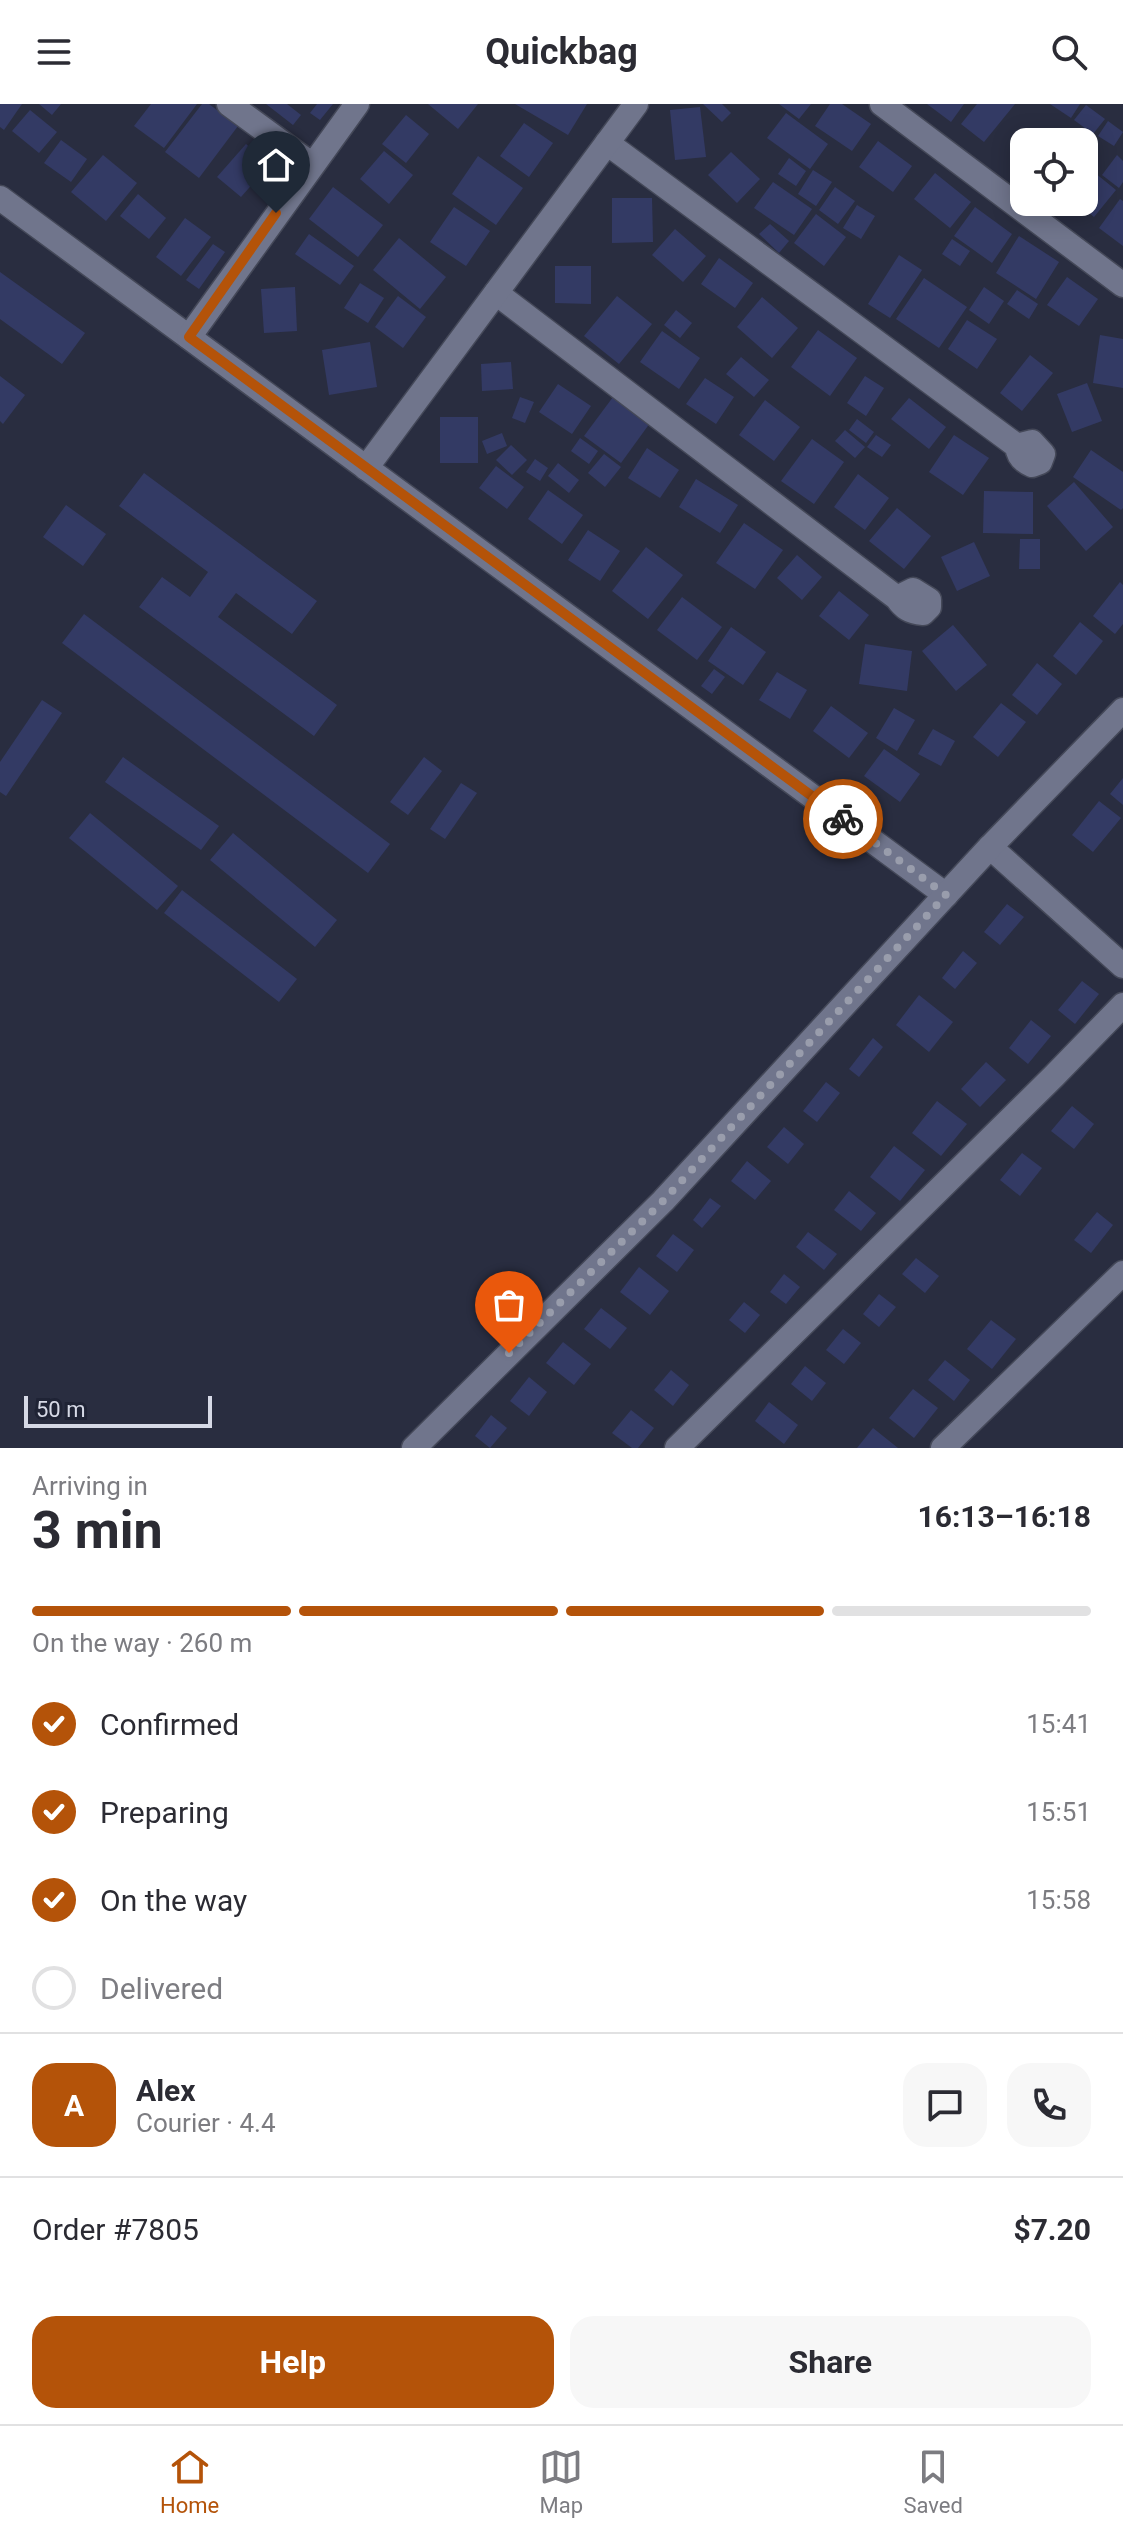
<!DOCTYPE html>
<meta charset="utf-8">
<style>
:root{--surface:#fff;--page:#f7f7f7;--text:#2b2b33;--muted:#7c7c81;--line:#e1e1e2;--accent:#b45309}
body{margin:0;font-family:Roboto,sans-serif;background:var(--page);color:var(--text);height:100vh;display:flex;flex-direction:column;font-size:30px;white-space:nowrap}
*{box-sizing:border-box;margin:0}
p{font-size:26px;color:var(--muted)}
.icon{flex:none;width:44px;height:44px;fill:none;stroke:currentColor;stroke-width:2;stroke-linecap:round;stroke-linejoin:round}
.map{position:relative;height:1344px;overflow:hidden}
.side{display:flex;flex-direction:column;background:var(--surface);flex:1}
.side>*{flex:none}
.tools{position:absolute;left:1010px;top:24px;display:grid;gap:16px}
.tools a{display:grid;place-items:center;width:88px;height:88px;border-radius:16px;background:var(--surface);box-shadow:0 4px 20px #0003;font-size:40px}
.scale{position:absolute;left:24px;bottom:20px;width:188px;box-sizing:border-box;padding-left:8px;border:4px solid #d6d9e6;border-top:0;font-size:22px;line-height:28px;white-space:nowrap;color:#d6d9e6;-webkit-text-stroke:6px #1f2335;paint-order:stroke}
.pin{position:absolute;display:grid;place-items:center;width:68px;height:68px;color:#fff;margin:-82px -34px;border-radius:50% 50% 50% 0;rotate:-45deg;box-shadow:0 0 8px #0007}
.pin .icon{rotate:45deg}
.courier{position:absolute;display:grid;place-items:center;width:80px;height:80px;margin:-40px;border:6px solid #b45309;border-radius:50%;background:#fff;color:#222;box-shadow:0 2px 10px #0007}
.headline em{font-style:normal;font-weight:700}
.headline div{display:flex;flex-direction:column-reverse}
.headline{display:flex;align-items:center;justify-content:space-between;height:136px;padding:0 32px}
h1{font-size:52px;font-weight:700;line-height:60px}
.bar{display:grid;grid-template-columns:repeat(4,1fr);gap:12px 8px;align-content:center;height:96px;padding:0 32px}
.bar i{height:10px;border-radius:6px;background:var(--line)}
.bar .current{background:var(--accent)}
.bar p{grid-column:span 4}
.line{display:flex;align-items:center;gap:20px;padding:0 32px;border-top:2px solid var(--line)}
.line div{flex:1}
.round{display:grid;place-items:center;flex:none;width:84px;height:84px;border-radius:24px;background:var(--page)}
ol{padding:0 32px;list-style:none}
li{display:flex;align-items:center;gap:24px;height:88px}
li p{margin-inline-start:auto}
li .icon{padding:8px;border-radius:50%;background:var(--accent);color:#fff;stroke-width:4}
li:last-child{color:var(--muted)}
li i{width:44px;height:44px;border:4px solid var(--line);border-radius:50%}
.primary-button{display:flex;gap:16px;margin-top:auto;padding:16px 32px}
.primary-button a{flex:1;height:92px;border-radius:24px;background:var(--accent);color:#fff;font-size:32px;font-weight:700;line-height:92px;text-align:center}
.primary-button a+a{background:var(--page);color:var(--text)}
header{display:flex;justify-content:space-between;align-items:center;height:104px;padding:0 32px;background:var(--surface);font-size:36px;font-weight:700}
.tab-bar{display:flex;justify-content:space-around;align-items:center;height:112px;border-top:2px solid var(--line);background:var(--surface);font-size:22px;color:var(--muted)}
.tab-bar a{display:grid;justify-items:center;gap:4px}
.tab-bar .current{color:var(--accent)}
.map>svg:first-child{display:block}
</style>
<header><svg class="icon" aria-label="menu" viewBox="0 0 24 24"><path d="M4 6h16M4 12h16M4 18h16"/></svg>Quickbag<svg class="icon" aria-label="search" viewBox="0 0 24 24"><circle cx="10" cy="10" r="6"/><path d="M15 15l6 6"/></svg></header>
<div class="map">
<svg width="1123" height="1344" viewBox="0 0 1123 1344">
<rect width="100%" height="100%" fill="#292d40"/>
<g fill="#333a64">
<polygon points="0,0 22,0 4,26 0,23"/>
<polygon points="39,0 61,0 52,11"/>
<polygon points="151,0 197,0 164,44 134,22"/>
<polygon points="202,0 209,0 238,22 199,74 165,48"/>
<polygon points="266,0 287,0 301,11 293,21"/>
<polygon points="317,0 333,0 320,16 310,9"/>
<polygon points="428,0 478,0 458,25"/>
<polygon points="515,0 587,0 568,31"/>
<polygon points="703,0 722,0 731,9 722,18"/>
<polygon points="779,0 811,0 799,15"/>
<polygon points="830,0 842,0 871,20 852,47 815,22"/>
<polygon points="927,0 964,0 951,18"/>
<polygon points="977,0 1015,0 984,38 961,20"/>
<polygon points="1050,0 1080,0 1071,14"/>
<polygon points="1086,1 1105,15 1093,30 1074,16"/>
<polygon points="700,3 706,53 675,56 670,6"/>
<polygon points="30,6 57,28 39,49 12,27"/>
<polygon points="786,9 828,40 810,65 767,34"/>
<polygon points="406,11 429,30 406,59 382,40"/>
<polygon points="1108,17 1123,28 1114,42 1098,32"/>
<polygon points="524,19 553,39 529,73 500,52"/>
<polygon points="61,36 87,55 71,78 44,59"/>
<polygon points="878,37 912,62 893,88 859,63"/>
<polygon points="246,40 270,60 241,93 217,73"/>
<polygon points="384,47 413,71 389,100 360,75"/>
<polygon points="731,48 760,75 737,99 708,71"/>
<polygon points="1024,50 1024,68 1016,62"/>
<polygon points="103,51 137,79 106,117 71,88"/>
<polygon points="1117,51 1123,57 1123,78 1119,84 1102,71"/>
<polygon points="478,52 523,84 496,121 452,90"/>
<polygon points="789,54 806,67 796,82 778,70"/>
<polygon points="1084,60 1116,86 1094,113 1076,98 1084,98"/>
<polygon points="813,66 832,78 816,102 798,90"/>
<polygon points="935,69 971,98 950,124 914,95"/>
<polygon points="773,78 812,105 794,131 754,104"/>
<polygon points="333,83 383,121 358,153 309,115"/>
<polygon points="835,83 855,97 838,120 819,106"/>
<polygon points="138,90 166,114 149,135 120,112"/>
<polygon points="612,94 652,94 653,138 612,139"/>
<polygon points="1120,95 1123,97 1123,142 1099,124"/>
<polygon points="857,101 875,112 861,135 843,124"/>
<polygon points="454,103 490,127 466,162 430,138"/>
<polygon points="975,103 1012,130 992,159 954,132"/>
<polygon points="816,110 846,133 824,162 794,139"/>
<polygon points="185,114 211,133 181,172 156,153"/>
<polygon points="770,120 789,137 779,149 759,130"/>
<polygon points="675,125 706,152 683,178 652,151"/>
<polygon points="309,130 354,162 340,181 295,150"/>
<polygon points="1019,132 1059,158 1036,195 996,169"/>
<polygon points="399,134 446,173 420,205 373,166"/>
<polygon points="952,135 970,147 960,162 942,150"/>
<polygon points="213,140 225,148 199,185 186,176"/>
<polygon points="899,151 922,166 890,214 868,200"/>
<polygon points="719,154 753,179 735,204 701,180"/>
<polygon points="555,162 591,162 591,200 555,199"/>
<polygon points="0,168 85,229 62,260 0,215"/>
<polygon points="1067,173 1098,195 1079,222 1047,201"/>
<polygon points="924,174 967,203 939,244 896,215"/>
<polygon points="360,179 384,194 368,219 344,204"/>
<polygon points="295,183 297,227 264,229 261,185"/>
<polygon points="984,183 1004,197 989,220 969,206"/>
<polygon points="1017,186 1038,200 1029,215 1007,200"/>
<polygon points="398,192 426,213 403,244 375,223"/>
<polygon points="617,192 652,220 619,260 584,232"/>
<polygon points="762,193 798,224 772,254 737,223"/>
<polygon points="676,206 692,219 680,234 664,221"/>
<polygon points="967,216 997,235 977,265 948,245"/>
<polygon points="818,226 857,254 830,292 791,263"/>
<polygon points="662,227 700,254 679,285 640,258"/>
<polygon points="1100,231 1123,235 1123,284 1093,279"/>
<polygon points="370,238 377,283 329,291 322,246"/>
<polygon points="1030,251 1053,269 1022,307 1000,289"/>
<polygon points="741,253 769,276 754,293 726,270"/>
<polygon points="511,258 513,285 482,287 481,260"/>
<polygon points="0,272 25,291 3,320 0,317"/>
<polygon points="865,272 884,284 866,312 847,299"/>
<polygon points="705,274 734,293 716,320 686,300"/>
<polygon points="1087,279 1102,317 1072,328 1057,290"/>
<polygon points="558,280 591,302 572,330 539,308"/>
<polygon points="520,293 534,298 525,319 512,314"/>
<polygon points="613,293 650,319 621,359 584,332"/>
<polygon points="909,294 946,323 929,345 891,315"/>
<polygon points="765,296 800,323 774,357 739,331"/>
<rect x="440" y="313" width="38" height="46"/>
<polygon points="857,315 874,328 866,339 849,326"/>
<polygon points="845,326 865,343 855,354 835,337"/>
<polygon points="502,329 507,342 487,350 482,337"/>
<polygon points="876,331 891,341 882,353 867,343"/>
<polygon points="954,331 989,354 963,391 929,368"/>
<polygon points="580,334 598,347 589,360 571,347"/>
<polygon points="812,335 844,358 814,400 781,377"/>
<polygon points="511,341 527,356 512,371 496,356"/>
<polygon points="647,344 679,366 660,394 628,374"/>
<polygon points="1091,346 1123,368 1123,404 1121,406 1073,373"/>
<polygon points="604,350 621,363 605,383 588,369"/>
<polygon points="535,355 548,364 540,377 526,368"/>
<polygon points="558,359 579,376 569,389 548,372"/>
<polygon points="496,362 524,383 507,405 479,384"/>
<polygon points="144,369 317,497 292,530 236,489 218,513 337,601 314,632 139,503 162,473 190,493 208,468 119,402"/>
<polygon points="858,370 889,394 865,426 834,403"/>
<polygon points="696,375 738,401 720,429 679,403"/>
<polygon points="1074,378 1113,423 1086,447 1047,402"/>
<polygon points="548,386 583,411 562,440 528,415"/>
<polygon points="984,387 1033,388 1033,430 983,429"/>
<polygon points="66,401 106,430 83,462 43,433"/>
<polygon points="897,404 931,432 904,465 869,437"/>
<polygon points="744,419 783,446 755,485 716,459"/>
<polygon points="588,426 620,447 600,477 568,456"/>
<polygon points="1020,435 1040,435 1040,465 1019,465"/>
<polygon points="974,438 990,472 957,487 941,453"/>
<polygon points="646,443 683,471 648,515 612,487"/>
<polygon points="797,451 822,473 802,496 777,474"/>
<polygon points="1120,478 1123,481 1123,520 1115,530 1093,512"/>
<polygon points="839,487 869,511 849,536 819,512"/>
<polygon points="682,493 722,523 697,556 657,526"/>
<polygon points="84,510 390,740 368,769 62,539"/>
<polygon points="1080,518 1103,537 1076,571 1053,552"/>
<polygon points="953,521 987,561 956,587 922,547"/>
<polygon points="731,523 766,548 743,581 708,557"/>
<polygon points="865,540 912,547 907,587 859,580"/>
<polygon points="1037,559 1062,580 1037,611 1012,591"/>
<polygon points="714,565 725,573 712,590 701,582"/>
<polygon points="777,568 807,586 790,615 759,596"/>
<polygon points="42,596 62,609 6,692 0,688 0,658"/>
<polygon points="1001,599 1026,618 998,653 973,633"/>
<polygon points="831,602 868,629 849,654 813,627"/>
<polygon points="894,604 915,616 897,647 876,634"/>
<polygon points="933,625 955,637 941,662 918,650"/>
<polygon points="884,645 920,670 900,698 864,672"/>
<polygon points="123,653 219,722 201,746 105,678"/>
<polygon points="424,653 442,667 408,711 390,698"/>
<polygon points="1123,674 1123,701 1110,690"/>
<polygon points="461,679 477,689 445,735 430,725"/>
<polygon points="1099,697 1121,714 1093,748 1072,731"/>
<polygon points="90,709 178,782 157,806 69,734"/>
<polygon points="233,729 337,816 315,843 210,756"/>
<polygon points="182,786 297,875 279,898 164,809"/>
<polygon points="1007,800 1024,813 1000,841 984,828"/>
<polygon points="963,847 977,859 955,885 942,874"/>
<polygon points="1082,877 1099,890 1075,920 1058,906"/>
<polygon points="919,891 953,918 929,948 896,921"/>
<polygon points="1031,916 1051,932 1028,960 1009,944"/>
<polygon points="873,934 883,943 859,973 849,965"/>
<polygon points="986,958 1006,976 980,1003 961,985"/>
<polygon points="826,978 840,989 817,1018 803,1007"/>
<polygon points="937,997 967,1020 941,1052 912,1029"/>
<polygon points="1072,1002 1094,1020 1074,1045 1051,1027"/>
<polygon points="784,1023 804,1040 788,1060 767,1043"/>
<polygon points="894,1042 925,1066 900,1097 870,1073"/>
<polygon points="1022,1049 1042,1064 1020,1092 1000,1076"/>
<polygon points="747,1057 771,1077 755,1096 731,1077"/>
<polygon points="849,1087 876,1109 861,1127 834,1106"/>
<polygon points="710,1094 721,1102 702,1124 693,1116"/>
<polygon points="1097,1108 1113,1121 1091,1149 1074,1136"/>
<polygon points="808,1128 837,1150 824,1166 796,1143"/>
<polygon points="673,1130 694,1146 677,1168 656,1152"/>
<polygon points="916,1154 939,1172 925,1189 902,1170"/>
<polygon points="639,1163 669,1187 650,1211 620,1188"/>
<polygon points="784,1170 800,1183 786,1200 770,1188"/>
<polygon points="879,1190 896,1203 879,1223 863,1210"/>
<polygon points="744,1198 760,1211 745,1229 729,1216"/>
<polygon points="601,1204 627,1224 610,1245 584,1225"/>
<polygon points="991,1216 1016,1235 992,1265 967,1245"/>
<polygon points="843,1225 861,1239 844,1260 826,1246"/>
<polygon points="563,1238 591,1260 574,1281 546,1259"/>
<polygon points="945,1256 970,1276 954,1297 928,1276"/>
<polygon points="805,1262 826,1279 812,1297 791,1280"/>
<polygon points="671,1266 689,1281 673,1302 654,1286"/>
<polygon points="529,1273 547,1288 529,1312 510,1297"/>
<polygon points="913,1285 938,1304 914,1334 889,1314"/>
<polygon points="769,1298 798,1321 784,1340 755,1317"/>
<polygon points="631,1306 654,1324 638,1344 632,1344 612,1329"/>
<polygon points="491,1311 507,1324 490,1344 475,1332"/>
<polygon points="873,1324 898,1344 857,1344"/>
</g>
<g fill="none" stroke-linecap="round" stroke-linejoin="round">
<defs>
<g id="minor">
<polyline points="229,0 311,60"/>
<polyline points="882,0 1123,181"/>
<path d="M607,39L1017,342C1018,352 1022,357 1032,361L1040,358L1043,350L1032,338L1017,342"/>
<polyline points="0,94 946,791"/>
<path d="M496,189L897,494C904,504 910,508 923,509L929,503V496L913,486L897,494"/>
<polyline points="189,233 357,0"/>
<polyline points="366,364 636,0"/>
<polyline points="990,743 1123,862"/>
<polyline points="414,1344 663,1097 990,743 1123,606"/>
<polyline points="677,1344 1054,972 1123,901"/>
<polyline points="943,1344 1123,1169"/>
</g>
</defs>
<use href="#minor" stroke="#444858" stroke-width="27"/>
<use href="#minor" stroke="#70758c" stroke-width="24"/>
</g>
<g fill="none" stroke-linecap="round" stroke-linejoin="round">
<polyline stroke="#999dac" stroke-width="8" stroke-dasharray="0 14.4" points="509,1249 663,1097 946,791 843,715"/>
<polyline stroke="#b45309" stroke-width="10" points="276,109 189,233 843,715"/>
</g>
</svg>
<div class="tools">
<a><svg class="icon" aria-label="locate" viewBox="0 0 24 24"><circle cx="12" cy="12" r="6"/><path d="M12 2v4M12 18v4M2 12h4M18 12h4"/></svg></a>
</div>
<div class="scale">50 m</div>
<div class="pin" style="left:509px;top:1249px;background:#ea580c"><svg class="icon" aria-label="bag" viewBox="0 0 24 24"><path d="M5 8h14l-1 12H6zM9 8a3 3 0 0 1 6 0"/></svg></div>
<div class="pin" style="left:276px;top:109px;background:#1f2937"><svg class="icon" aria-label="home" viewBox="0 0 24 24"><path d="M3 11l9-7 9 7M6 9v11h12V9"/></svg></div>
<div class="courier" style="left:843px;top:715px"><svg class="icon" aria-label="bike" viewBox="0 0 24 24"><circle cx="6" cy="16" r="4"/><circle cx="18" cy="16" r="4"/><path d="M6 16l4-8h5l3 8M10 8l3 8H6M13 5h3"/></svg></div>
</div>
<section class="side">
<div class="headline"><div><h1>3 min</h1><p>Arriving in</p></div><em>16:13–16:18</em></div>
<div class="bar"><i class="current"></i><i class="current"></i><i class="current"></i><i></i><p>On the way · 260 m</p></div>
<ol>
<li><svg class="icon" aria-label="check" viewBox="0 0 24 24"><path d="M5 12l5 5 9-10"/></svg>Confirmed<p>15:41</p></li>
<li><svg class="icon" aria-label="check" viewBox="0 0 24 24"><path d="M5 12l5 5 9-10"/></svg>Preparing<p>15:51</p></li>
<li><svg class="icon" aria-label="check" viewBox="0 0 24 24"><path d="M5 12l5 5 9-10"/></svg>On the way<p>15:58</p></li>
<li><i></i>Delivered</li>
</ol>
<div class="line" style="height:144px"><b class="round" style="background:var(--accent);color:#fff">A</b><div><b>Alex</b><p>Courier · 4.4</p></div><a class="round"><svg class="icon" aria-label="chat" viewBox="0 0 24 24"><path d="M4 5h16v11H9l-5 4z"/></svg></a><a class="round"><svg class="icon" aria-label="phone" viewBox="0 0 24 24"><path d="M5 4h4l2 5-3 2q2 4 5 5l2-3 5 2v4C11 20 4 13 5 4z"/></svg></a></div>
<div class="line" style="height:104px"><div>Order #7805</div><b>$7.20</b></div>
<div class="primary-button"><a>Help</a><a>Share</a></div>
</section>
<nav class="tab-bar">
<a class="current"><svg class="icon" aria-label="home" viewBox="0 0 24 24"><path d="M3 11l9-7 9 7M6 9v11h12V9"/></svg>Home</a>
<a><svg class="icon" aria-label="map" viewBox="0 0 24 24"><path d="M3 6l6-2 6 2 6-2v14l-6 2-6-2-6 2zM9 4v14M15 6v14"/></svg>Map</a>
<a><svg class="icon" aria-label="saved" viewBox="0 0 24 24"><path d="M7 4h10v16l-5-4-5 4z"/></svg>Saved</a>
</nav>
